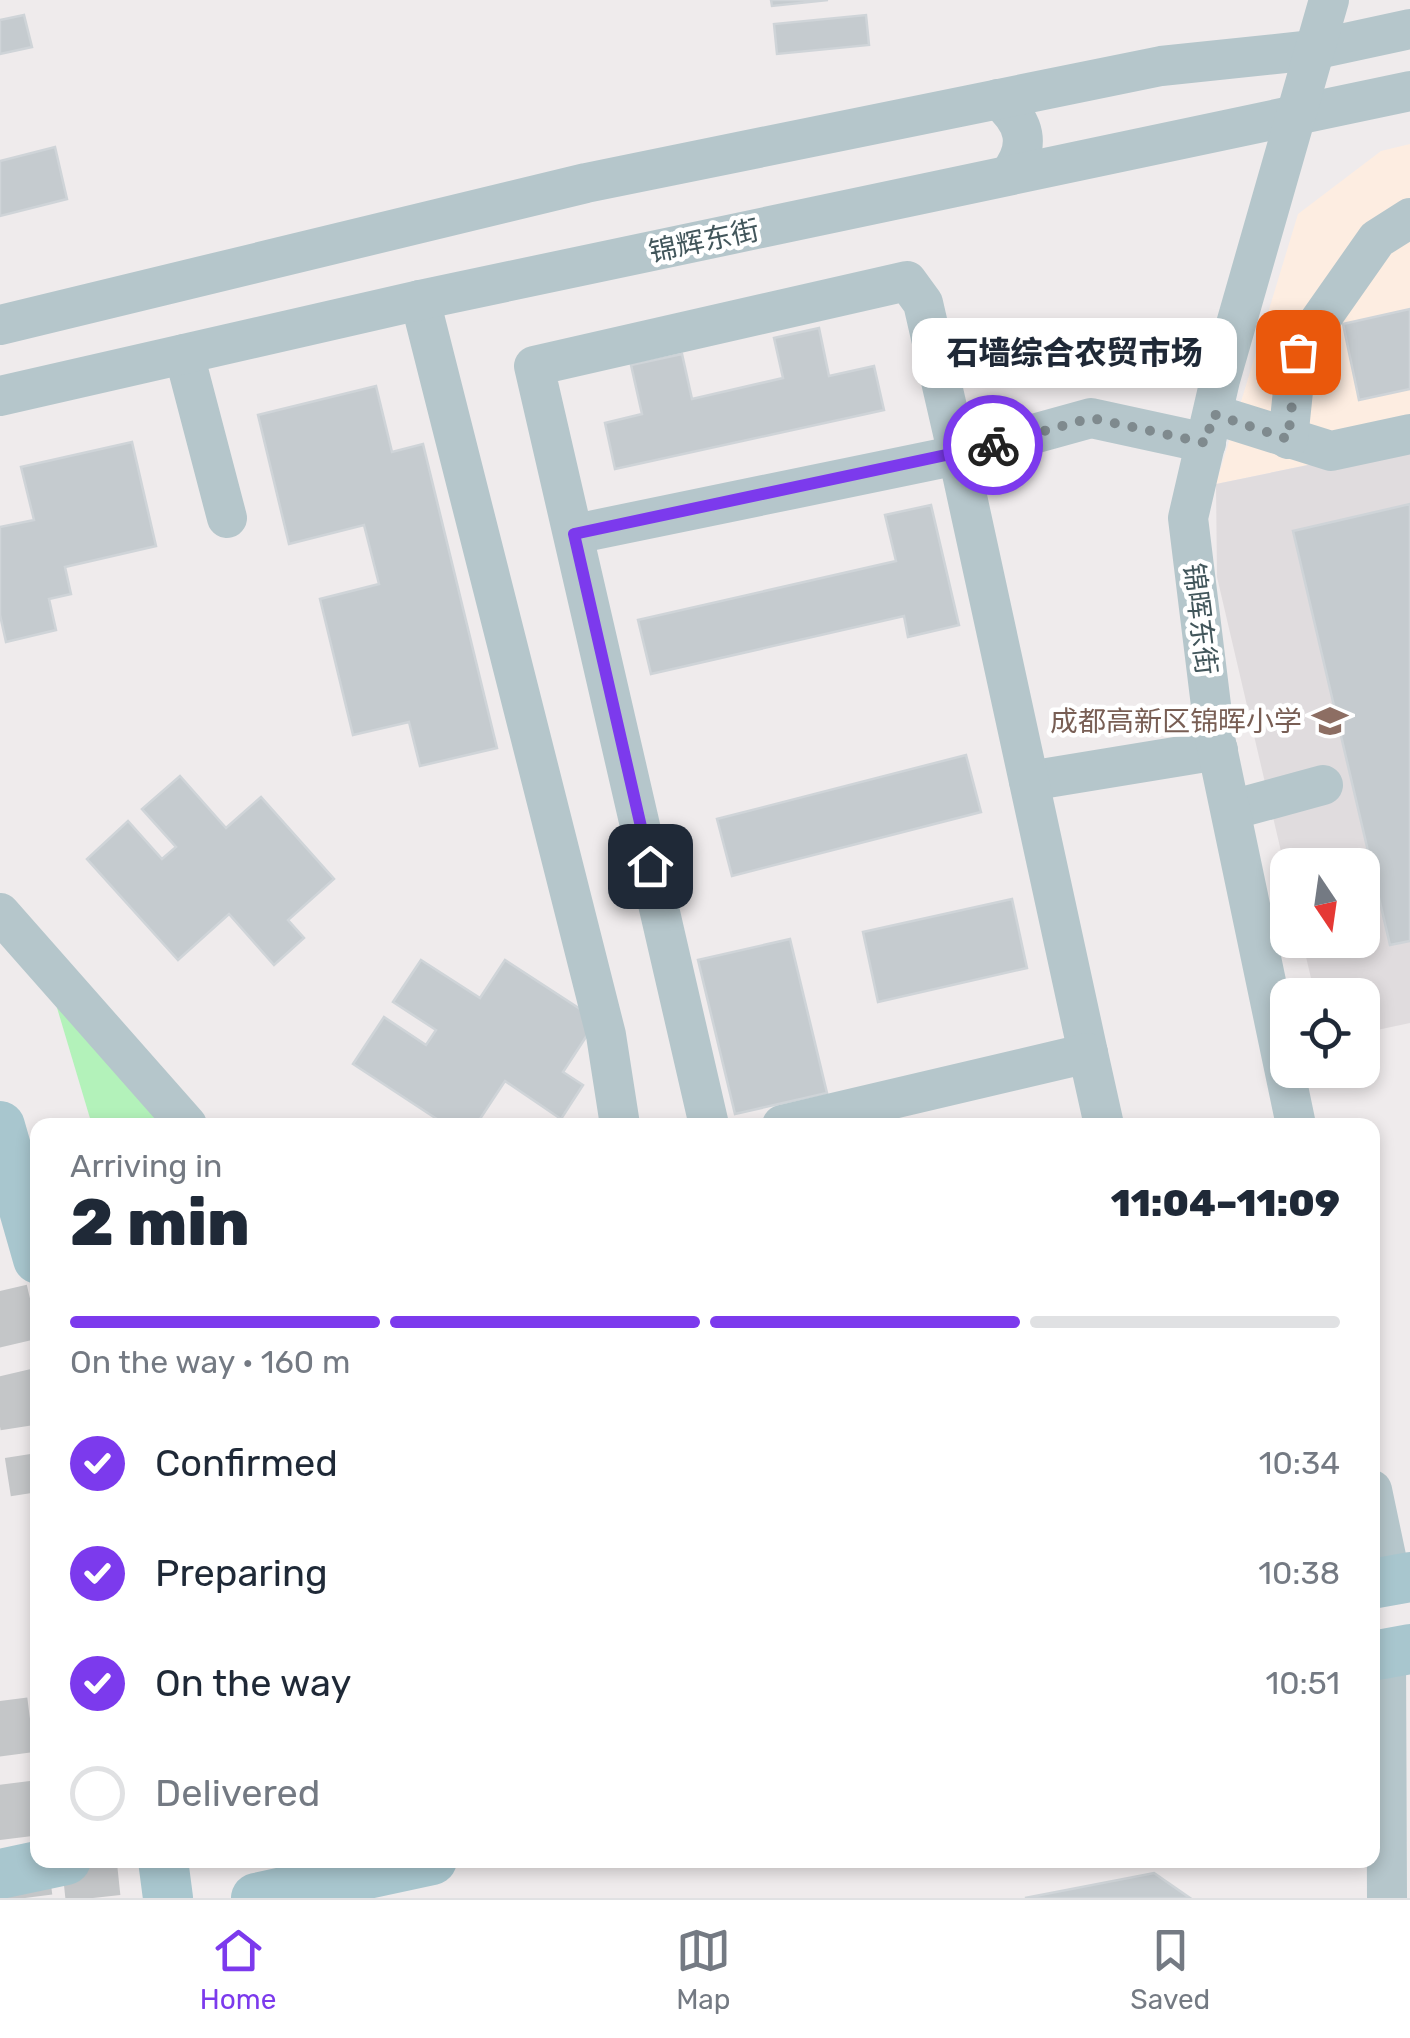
<!DOCTYPE html>
<meta charset="utf-8">
<style>
:root{--surface:#fff;--page:#f2f2f3;--text:#1f2937;--muted:#747a83;--line:#e0e1e3;--accent:#7c3aed}
body{margin:0;font-family:Rubik,"Noto Sans SC",sans-serif;background:var(--page);color:var(--text);height:100vh;display:flex;flex-direction:column;font-size:38px;white-space:nowrap}
*{box-sizing:border-box;margin:0}
p{font-size:32px;color:var(--muted)}
.icon{flex:none;width:55px;height:55px;fill:none;stroke:currentColor;stroke-width:2;stroke-linecap:round;stroke-linejoin:round}
.map{position:relative;flex:1;overflow:hidden}
.side{position:absolute;left:30px;top:1118px;width:1350px;height:750px;display:flex;flex-direction:column;background:var(--surface);border-radius:20px;box-shadow:0 5px 15px #0003}
.side>*{flex:none}
.needle{width:65px;rotate:167deg}
.buttons{position:absolute;left:1270px;top:848px;display:grid;gap:20px}
.buttons a{display:grid;place-items:center;width:110px;height:110px;border-radius:20px;background:var(--surface);box-shadow:0 5px 15px #0003;font-size:50px}
.pin{position:absolute;display:grid;place-items:center;width:85px;height:85px;color:#fff;margin:-42px;border-radius:20px;box-shadow:0 5px 15px #0006}
.courier{position:absolute;display:grid;place-items:center;width:100px;height:100px;margin:-50px;border:8px solid #7c3aed;border-radius:50%;background:#fff;color:#222;box-shadow:0 2px 12px #0007}
.bubble{position:absolute;height:70px;border-radius:20px;background:var(--surface);box-shadow:0 5px 15px #0003;font-size:32px;font-weight:800;line-height:70px;text-align:center}
.head em{font-style:normal;font-weight:800}
.head div{display:flex;flex-direction:column-reverse}
.head{display:flex;align-items:center;justify-content:space-between;height:170px;padding:0 40px}
h1{font-size:65px;font-weight:800;line-height:75px}
.bar{display:grid;grid-template-columns:repeat(4,1fr);gap:15px 10px;align-content:center;height:120px;padding:0 40px}
.bar i{height:12px;border-radius:8px;background:var(--line)}
.bar .current{background:var(--accent)}
.bar p{grid-column:span 4}
ol{padding:0 40px;list-style:none}
li{display:flex;align-items:center;gap:30px;height:110px}
li p{margin-inline-start:auto}
li .icon{padding:10px;border-radius:50%;background:var(--accent);color:#fff;stroke-width:4}
li:last-child{color:var(--muted)}
li i{width:55px;height:55px;border:5px solid var(--line);border-radius:50%}
.tab-bar{display:flex;justify-content:space-around;align-items:center;height:140px;border-top:2px solid var(--line);background:var(--surface);font-size:28px;color:var(--muted)}
.tab-bar a{display:grid;justify-items:center;gap:5px}
.tab-bar .current{color:var(--accent)}
.map>svg:first-child{display:block}
</style>
<div class="map">
<svg width="1410" height="1898" viewBox="0 0 1410 1898">
<rect width="100%" height="100%" fill="#efebec"/>
<polygon fill="#fdede1" points="1410,144 1410,444 1216,484 1298,214 1381,151"/>
<polygon fill="#e0dcde" points="1410,444 1410,1023 1363,1033 1362,995 1315,995 1302,940 1362,940 1362,865 1288,865 1287,877 1217,577 1216,484"/>
<polygon fill="#b3f2ba" points="55,1001 169,1125 92,1125"/>
<g fill="#c5cbcf" stroke="#cfd4d8" stroke-width="2.5">
<polygon points="771,0 828,0 772,6"/>
<polygon points="24,15 32,47 0,54 0,20"/>
<polygon points="866,15 869,45 777,54 774,24"/>
<polygon points="55,147 67,199 0,216 0,161"/>
<polygon points="1410,309 1410,389 1359,400 1343,324"/>
<polygon points="819,328 829,376 874,366 884,410 615,469 605,423 642,414 631,365 682,354 692,399 783,378 774,338"/>
<polygon points="376,386 392,452 423,444 497,748 420,766 409,722 353,735 320,599 379,584 364,525 289,544 258,415"/>
<polygon points="132,442 156,546 65,567 71,594 49,599 56,630 6,642 0,615 0,527 34,520 21,467"/>
<polygon points="1410,504 1410,941 1390,945 1293,531"/>
<polygon points="931,505 959,625 908,637 904,616 651,674 638,620 896,561 885,515"/>
<polygon points="966,755 981,812 732,876 717,819"/>
<polygon points="180,776 226,828 261,797 334,879 288,920 304,938 274,965 229,914 178,960 87,859 128,821 162,859 176,847 142,809"/>
<polygon points="1012,899 1027,968 878,1002 863,932"/>
<polygon points="790,939 827,1093 735,1114 698,960"/>
<polygon points="421,960 480,998 505,960 597,1020 563,1072 583,1085 561,1119 505,1081 476,1125 446,1125 353,1064 384,1017 426,1045 436,1030 393,1002"/>
<polygon points="1154,1873 1190,1898 1025,1898"/>
</g>
<g fill="none" stroke-linecap="round" stroke-linejoin="round">
<g stroke="#c4c6c8" stroke-width="55" stroke-dasharray="55 28" stroke-linecap="butt">
<polyline points="0,1291 20,1376 38,1492"/>
<polyline points="0,1701 25,1898"/>
<polyline points="89,1860 93,1898"/>
</g>
<g stroke="#b5c6cb" stroke-width="40">
<path d="M998,99C1025,122 1032,145 1009,175"/>
<polyline points="420,300 606,1035 620,1125"/>
<polyline points="0,325 586,183 1161,66 1313,50 1410,29"/>
<polyline points="184,354 227,518"/>
<polyline points="0,396 420,300 1410,91"/>
<polyline points="1213,414 1331,451 1410,434"/>
<polyline points="1288,439 1297,353 1377,239 1410,218"/>
<polyline points="575,534 958,455 1091,418 1206,443"/>
<polyline points="1029,781 1218,750"/>
<polyline points="1231,810 1323,785"/>
<polyline points="0,913 187,1125"/>
<polyline points="709,1125 534,366 907,281 923,303 958,455 1088,1053"/>
<polyline points="782,1125 1088,1053 1104,1125"/>
<polyline points="1296,1125 1215,738 1188,518 1220,380 1329,0"/>
<polyline points="1372,1490 1391,1580"/>
<polyline points="1386,1653 1387,1898"/>
</g>
<g stroke="#a8c6ce" stroke-width="50">
<polyline points="0,1126 38,1259"/>
<polyline points="1372,1584 1410,1577"/>
<polyline points="1372,1656 1410,1649"/>
<polyline points="163,1860 168,1898"/>
<polyline points="0,1874 66,1860"/>
<polyline points="256,1898 432,1860"/>
</g>
</g>
<g fill="none" stroke-linecap="round" stroke-linejoin="round">
<polyline stroke="#7f8a8e" stroke-width="10" stroke-dasharray="0 18" points="993,445 1091,418 1206,443 1213,414 1288,439 1298,352"/>
<polyline stroke="#7c3aed" stroke-width="12" points="650,866 574,534 993,445"/>
</g>
<defs>
<symbol id="school-bare" viewBox="-9 -9 18 18"><path d="M0-5L7-2L0 1L-7-2ZM-4 1L0 2.5L4 1V4Q0 6-4 4Z" fill="#8d6e63" stroke="#fff" stroke-width="2.5" paint-order="stroke"/></symbol>
</defs>
<g fill-rule="evenodd">
<use href="#school-bare" x="1305" y="696" width="50" height="50"/>
</g>
<g text-anchor="middle" dominant-baseline="central" stroke-width="9" stroke-linejoin="round" paint-order="stroke">
<g font-size="28" fill="#42565b" stroke="#fff">
<text transform="translate(704 241) rotate(-12)">锦辉东街</text>
<text transform="translate(1200 619) rotate(83)">锦晖东街</text>
</g>
<g font-size="28" fill="#785e54" stroke="#fff" text-anchor="end">
<text x="1302" y="721">成都高新区锦晖小学</text>
</g>
</g>
</svg>
<div class="buttons">
<a><svg class="needle" viewBox="-14 -14 28 28"><path d="M0-13l5 13h-10z" fill="#e53935"/><path d="M0 13l5-13h-10z" fill="#747a83"/></svg></a>
<a><svg class="icon" aria-label="locate" viewBox="0 0 24 24"><circle cx="12" cy="12" r="6"/><path d="M12 2v4M12 18v4M2 12h4M18 12h4"/></svg></a>
</div>
<div class="pin" style="left:1298px;top:352px;background:#ea580c"><svg class="icon" aria-label="bag" viewBox="0 0 24 24"><path d="M5 8h14l-1 12H6zM9 8a3 3 0 0 1 6 0"/></svg></div>
<div class="pin" style="left:650px;top:866px;background:#1f2937"><svg class="icon" aria-label="home" viewBox="0 0 24 24"><path d="M3 11l9-7 9 7M6 9v11h12V9"/></svg></div>
<div class="courier" style="left:993px;top:445px"><svg class="icon" aria-label="bike" viewBox="0 0 24 24"><circle cx="6" cy="16" r="4"/><circle cx="18" cy="16" r="4"/><path d="M6 16l4-8h5l3 8M10 8l3 8H6M13 5h3"/></svg></div>
<div class="bubble" style="left:912px;top:318px;width:325px">石墙综合农贸市场</div>
<section class="side">
<div class="head"><div><h1>2 min</h1><p>Arriving in</p></div><em>11:04–11:09</em></div>
<div class="bar"><i class="current"></i><i class="current"></i><i class="current"></i><i></i><p>On the way · 160 m</p></div>
<ol>
<li><svg class="icon" aria-label="check" viewBox="0 0 24 24"><path d="M5 12l5 5 9-10"/></svg>Confirmed<p>10:34</p></li>
<li><svg class="icon" aria-label="check" viewBox="0 0 24 24"><path d="M5 12l5 5 9-10"/></svg>Preparing<p>10:38</p></li>
<li><svg class="icon" aria-label="check" viewBox="0 0 24 24"><path d="M5 12l5 5 9-10"/></svg>On the way<p>10:51</p></li>
<li><i></i>Delivered</li>
</ol>
</section>
</div>
<nav class="tab-bar">
<a class="current"><svg class="icon" aria-label="home" viewBox="0 0 24 24"><path d="M3 11l9-7 9 7M6 9v11h12V9"/></svg>Home</a>
<a><svg class="icon" aria-label="map" viewBox="0 0 24 24"><path d="M3 6l6-2 6 2 6-2v14l-6 2-6-2-6 2zM9 4v14M15 6v14"/></svg>Map</a>
<a><svg class="icon" aria-label="saved" viewBox="0 0 24 24"><path d="M7 4h10v16l-5-4-5 4z"/></svg>Saved</a>
</nav>
